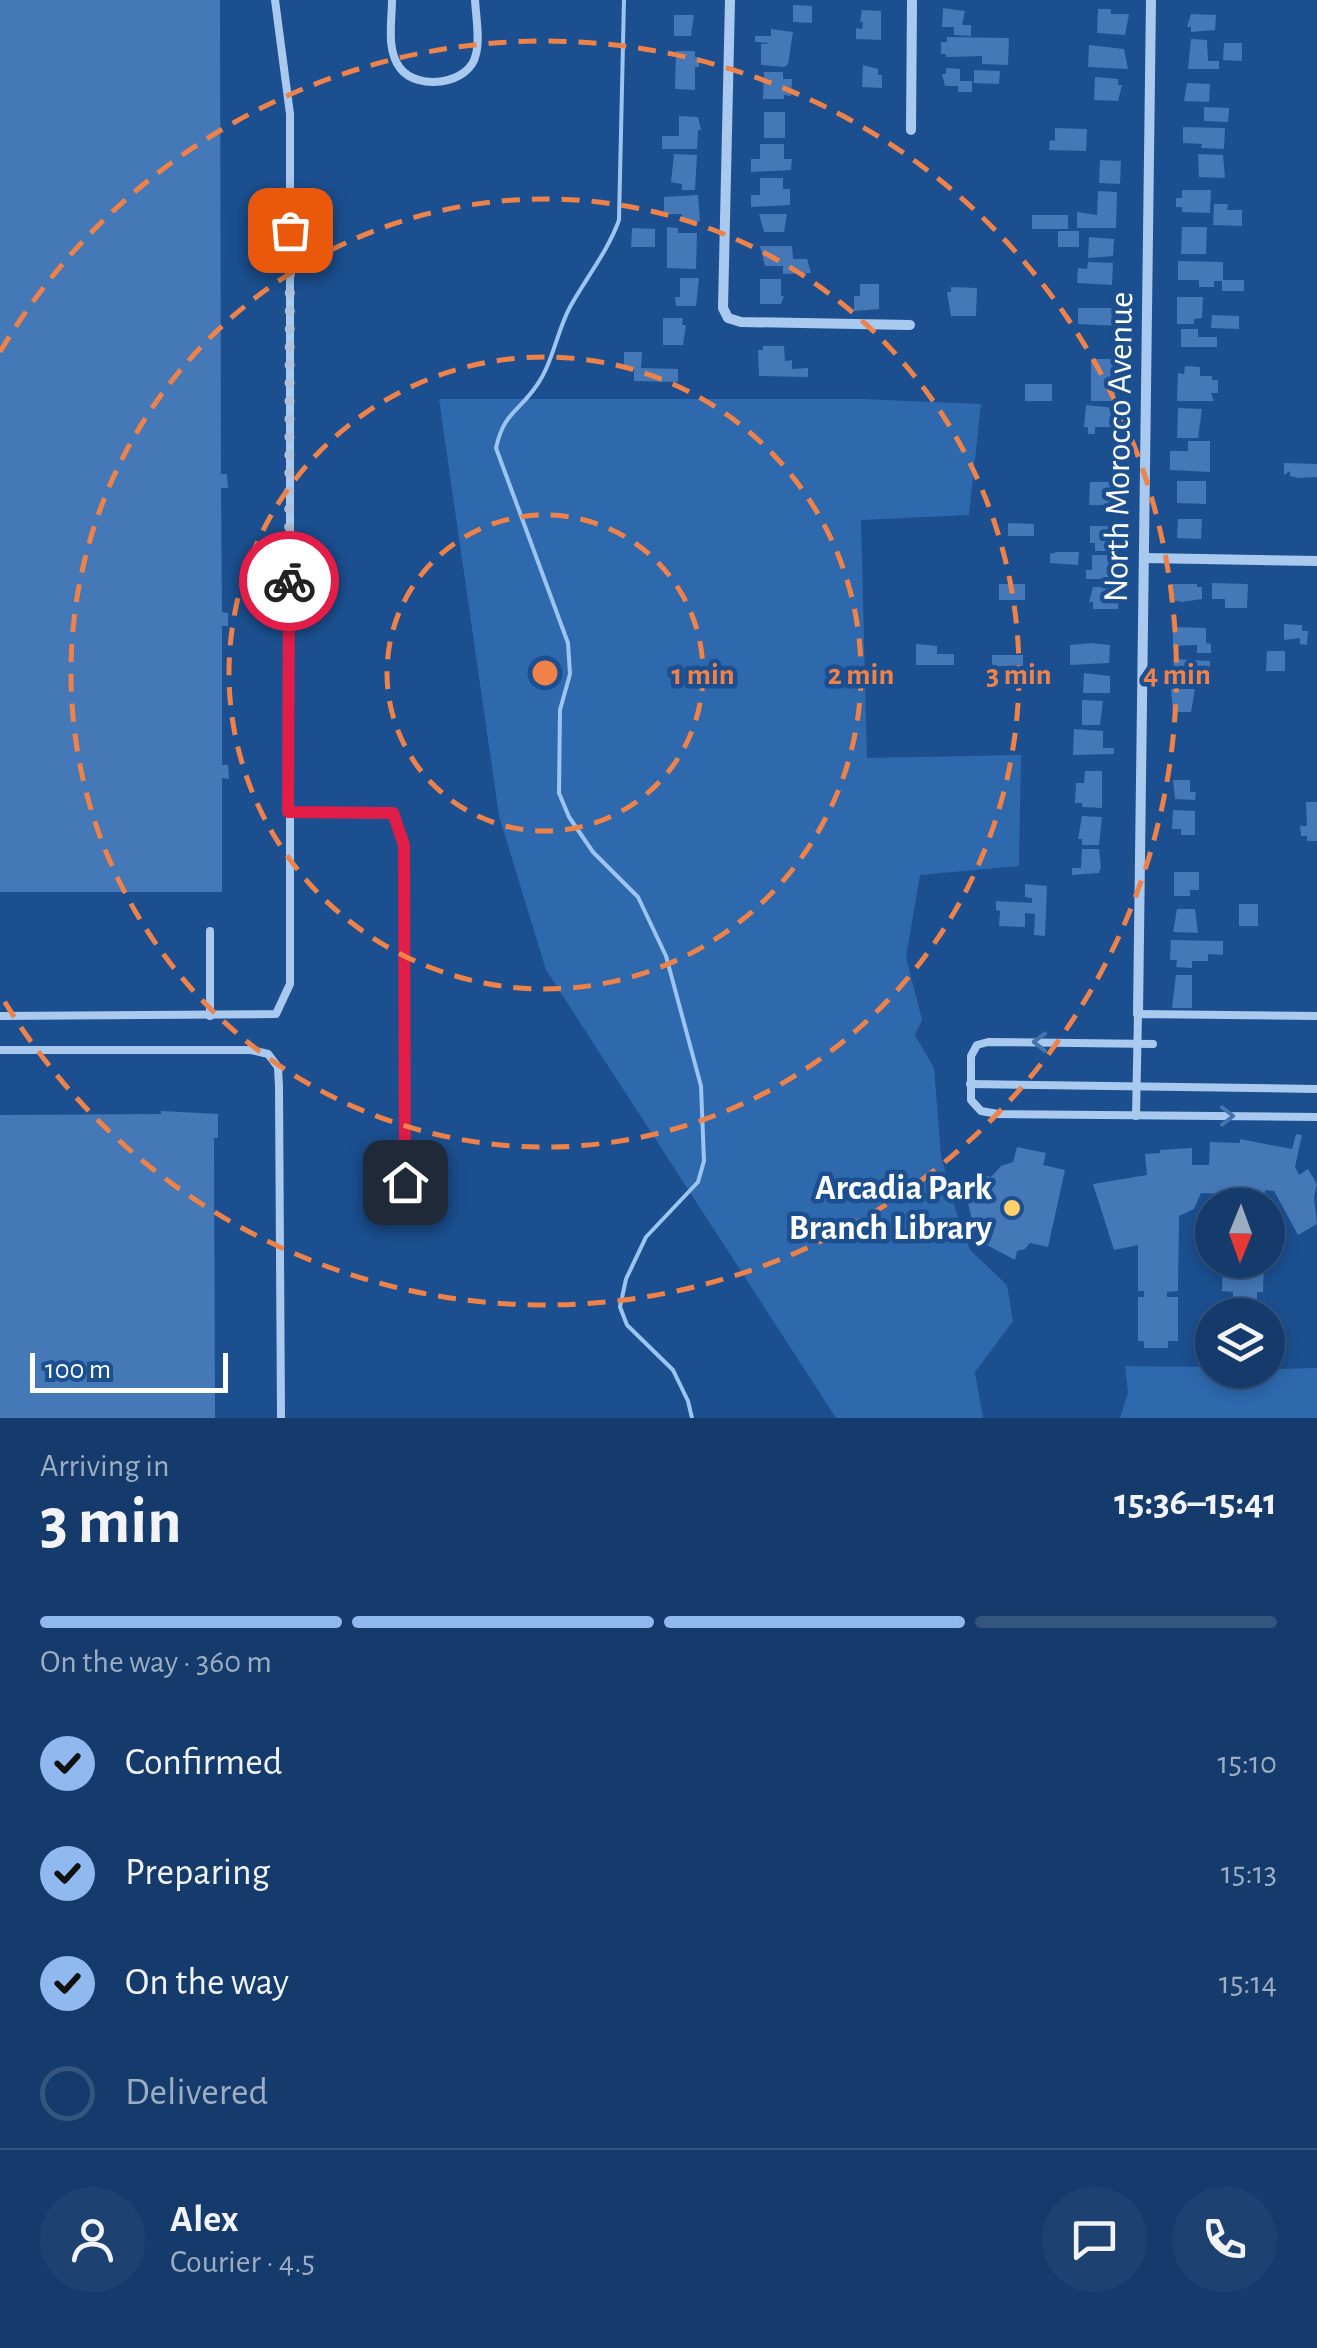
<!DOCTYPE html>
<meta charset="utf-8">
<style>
:root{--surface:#143b6b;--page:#1d4271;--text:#f1f3f6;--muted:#9dadc1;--line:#33557e;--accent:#90b9f0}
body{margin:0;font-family:"Alegreya Sans",sans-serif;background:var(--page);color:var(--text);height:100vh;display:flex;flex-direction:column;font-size:38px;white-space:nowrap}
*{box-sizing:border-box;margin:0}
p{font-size:32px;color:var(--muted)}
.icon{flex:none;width:55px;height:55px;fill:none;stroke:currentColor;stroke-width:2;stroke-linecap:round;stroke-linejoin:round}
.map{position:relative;height:1418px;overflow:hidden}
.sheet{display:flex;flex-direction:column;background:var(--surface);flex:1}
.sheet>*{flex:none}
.needle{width:65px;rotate:181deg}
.fabs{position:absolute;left:1195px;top:1188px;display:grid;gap:20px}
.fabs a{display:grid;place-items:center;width:90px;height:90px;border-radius:50%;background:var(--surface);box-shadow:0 5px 15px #0003,0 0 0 2px var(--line);font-size:50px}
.scale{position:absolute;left:30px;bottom:25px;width:198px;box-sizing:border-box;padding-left:10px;border:5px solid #fff;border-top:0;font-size:28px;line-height:35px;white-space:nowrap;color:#fff;-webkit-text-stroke:8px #1b4f8f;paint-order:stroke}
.pin{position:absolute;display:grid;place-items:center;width:85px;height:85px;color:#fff;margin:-42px;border-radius:20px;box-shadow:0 5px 15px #0006}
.courier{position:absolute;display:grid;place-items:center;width:100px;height:100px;margin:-50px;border:8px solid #e11d48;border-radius:50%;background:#fff;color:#222;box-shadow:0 2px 12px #0007}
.overview em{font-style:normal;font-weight:700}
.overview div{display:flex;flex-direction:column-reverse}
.overview{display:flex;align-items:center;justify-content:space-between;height:170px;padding:0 40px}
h1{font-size:65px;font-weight:700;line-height:75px}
.bar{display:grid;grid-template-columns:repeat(4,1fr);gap:15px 10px;align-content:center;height:120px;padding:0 40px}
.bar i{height:12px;border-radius:8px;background:var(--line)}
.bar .current{background:var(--accent)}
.bar p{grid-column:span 4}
.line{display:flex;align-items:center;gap:25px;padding:0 40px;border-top:2px solid var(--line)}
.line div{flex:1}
.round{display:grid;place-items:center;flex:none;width:105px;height:105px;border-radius:52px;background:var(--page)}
ol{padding:0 40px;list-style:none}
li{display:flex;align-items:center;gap:30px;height:110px}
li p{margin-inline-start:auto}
li .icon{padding:10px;border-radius:50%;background:var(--accent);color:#111;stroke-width:4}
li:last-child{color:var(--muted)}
li i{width:55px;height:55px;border:5px solid var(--line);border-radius:50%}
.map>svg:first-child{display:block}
</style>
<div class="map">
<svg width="1317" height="1418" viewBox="0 0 1317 1418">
<rect width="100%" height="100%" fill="#1b4f8f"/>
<g fill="#2e69ad">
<polygon points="439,399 862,399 981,404 969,515 861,520 867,758 1021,755 1019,866 920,875 906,957 922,1020 915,1035 934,1068 941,1156 955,1208 970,1250 1007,1285 1013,1321 975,1372 983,1418 836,1418 546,970 499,816"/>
<polygon points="1125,1366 1212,1367 1212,1370 1317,1368 1317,1418 1120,1418 1128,1393"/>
</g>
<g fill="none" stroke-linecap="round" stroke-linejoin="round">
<path stroke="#9cc4f0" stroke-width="4" d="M624,0L619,220C608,251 586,278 570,307C557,331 553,362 537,385C518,413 504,412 496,448L568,643L570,674L560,710L559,793L569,817L593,852L638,897L666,956L701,1086L704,1161L698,1182L646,1237L626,1279L620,1307L627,1325L673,1370L688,1401L692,1418"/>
</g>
<g fill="#4478b7">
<polygon points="0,0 220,0 221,474 227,474 228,488 221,488 222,612 228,613 228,626 222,626 222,765 228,765 229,779 222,778 222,892 0,892"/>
<polygon points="793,5 812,6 812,23 793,22"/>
<polygon points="943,8 965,11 962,25 971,25 971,36 954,35 954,27 942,27"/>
<polygon points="1098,9 1111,9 1111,14 1129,14 1125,35 1097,33"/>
<polygon points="862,10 881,11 881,40 856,39 856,28 862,29 863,22 860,22"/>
<polygon points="1191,14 1216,15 1215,30 1191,32 1191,27 1187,27"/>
<polygon points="674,15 694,15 691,36 674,36"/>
<polygon points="771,29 793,32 788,64 784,67 761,65 761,44 771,43 755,42 755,36 771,36"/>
<polygon points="947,37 1009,38 1008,65 982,64 982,56 946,57 946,54 941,54 941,42 947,42"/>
<polygon points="1191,39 1207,40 1208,61 1219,61 1219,69 1188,69"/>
<polygon points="1224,43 1242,43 1242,61 1223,60"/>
<polygon points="1089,45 1124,49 1128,69 1088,67"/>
<polygon points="676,51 695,51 695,57 699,57 699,67 695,67 695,90 675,89"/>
<polygon points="863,65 878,69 878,75 882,75 882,88 862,87"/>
<polygon points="946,68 960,69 960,81 972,81 972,92 958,92 958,86 945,86 942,74 946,74"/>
<polygon points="974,70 1000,71 999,84 974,83"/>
<polygon points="764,72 783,72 783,79 792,79 791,96 784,95 784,99 763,99"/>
<polygon points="1095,77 1118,79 1118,85 1122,85 1118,101 1094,100"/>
<polygon points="1187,83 1210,84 1209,102 1184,101"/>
<polygon points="1204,107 1229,108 1228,122 1204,121"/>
<rect x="764" y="112" width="21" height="26"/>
<polygon points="679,116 698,117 701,130 698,130 697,149 662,149 662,136 679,136"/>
<polygon points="1183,127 1225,128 1224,149 1201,148 1202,144 1183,143"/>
<polygon points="1055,128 1087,129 1086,151 1049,150 1050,140 1055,141"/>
<polygon points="760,144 784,144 784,159 792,159 791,170 751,172 751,159 760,159"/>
<polygon points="674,154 697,155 695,190 682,190 682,184 671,182"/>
<polygon points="1198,154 1223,155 1225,178 1199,177"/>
<polygon points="1100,160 1121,161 1120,184 1099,183"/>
<polygon points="760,178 783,178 783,189 790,189 790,205 751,207 751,195 760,195"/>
<polygon points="1182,190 1211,190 1210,213 1182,212 1182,207 1176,207 1176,198 1182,198"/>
<polygon points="1098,191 1117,192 1116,228 1077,228 1077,212 1097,215"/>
<polygon points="698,195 700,221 682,221 682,214 664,214 664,197"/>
<polygon points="1214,204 1228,204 1227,210 1242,210 1242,226 1213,225"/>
<polygon points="759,214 787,214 784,232 764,232"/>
<rect x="1032" y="215" width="36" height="14"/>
<polygon points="667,227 678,228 678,233 697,233 696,269 667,268"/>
<polygon points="1182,227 1207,227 1206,254 1181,254"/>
<polygon points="632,228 655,229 655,247 631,247"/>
<rect x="1058" y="231" width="21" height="16"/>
<polygon points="1089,237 1114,239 1113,256 1088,258"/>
<polygon points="760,246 792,246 793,259 807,259 811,273 783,274 783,266 765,266"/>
<polygon points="1178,261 1223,262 1223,280 1244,280 1244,291 1222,291 1222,281 1214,281 1214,287 1199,287 1199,280 1178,280"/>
<polygon points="1088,262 1113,263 1112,285 1077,283 1078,268 1087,269"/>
<polygon points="680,278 699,278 696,306 676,306 675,297 680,297"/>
<polygon points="760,279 781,279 781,296 784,296 781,304 760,304"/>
<polygon points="860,284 879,284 879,309 854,311 854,296 860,296"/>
<polygon points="951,287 977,288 976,316 951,316 947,292 951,292"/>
<polygon points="1177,297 1203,297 1202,318 1194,319 1194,324 1177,324"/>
<polygon points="1078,308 1119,308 1119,326 1078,324"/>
<polygon points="1212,315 1239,316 1239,329 1211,328"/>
<polygon points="663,318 683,318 682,325 686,325 683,345 663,345"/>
<polygon points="1181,329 1198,329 1198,337 1217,337 1217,347 1181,347"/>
<polygon points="763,346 784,346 785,361 792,360 792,369 808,368 808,377 759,376 758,350 763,350"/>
<polygon points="624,352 642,352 641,368 678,369 678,382 634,381 634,369 624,369"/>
<polygon points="1091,359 1116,359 1115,401 1091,401"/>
<polygon points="1185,366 1200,367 1200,376 1212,376 1212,380 1218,380 1218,393 1211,393 1214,401 1177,401 1178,373 1184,374"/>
<rect x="1025" y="384" width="27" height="17"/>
<polygon points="1086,405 1115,408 1115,417 1120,417 1120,427 1095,427 1095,434 1088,434 1088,427 1084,427"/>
<polygon points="1178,408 1202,409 1198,438 1177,438"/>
<polygon points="1188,441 1210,441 1210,472 1170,470 1170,451 1188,451"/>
<polygon points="1284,463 1317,464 1317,477 1298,478 1290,476 1290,471 1284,475"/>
<polygon points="1177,481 1206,481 1206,504 1177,503"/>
<polygon points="1090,482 1112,482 1112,505 1089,505"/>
<polygon points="1178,519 1202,519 1201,539 1177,538"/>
<polygon points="1008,523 1034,524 1034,536 1008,536"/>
<polygon points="1090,526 1119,526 1119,551 1095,551 1095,543 1090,543"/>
<polygon points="1057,552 1079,552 1078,565 1050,563 1050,554"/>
<polygon points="1092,555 1121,555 1118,579 1086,579 1086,570 1092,570"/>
<polygon points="1212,583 1248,584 1247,608 1225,608 1225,599 1212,599"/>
<rect x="999" y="584" width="26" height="16"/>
<polygon points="1169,584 1197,584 1197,587 1202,587 1202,599 1182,602 1169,599"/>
<polygon points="1093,587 1119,587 1118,609 1093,609 1093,602 1089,602"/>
<polygon points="1284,624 1302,625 1302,631 1308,631 1307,645 1300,644 1300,638 1284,640"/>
<polygon points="1173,627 1206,628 1206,643 1211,644 1211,653 1197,653 1197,645 1173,646"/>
<polygon points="1091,643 1110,645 1109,663 1070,665 1070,645"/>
<polygon points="916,644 937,646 937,654 954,654 954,665 916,665"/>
<polygon points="1267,651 1285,651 1285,671 1266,671"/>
<rect x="992" y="655" width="31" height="11"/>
<polygon points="1174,659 1210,661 1209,686 1177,685 1179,672 1173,670"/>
<polygon points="1084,673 1110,676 1110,693 1083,693"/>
<polygon points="1171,689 1195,689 1191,712 1173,712"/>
<polygon points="1082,700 1103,701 1100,725 1082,725"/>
<polygon points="1074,729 1103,731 1103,748 1114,748 1114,754 1073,755"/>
<polygon points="1085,771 1102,771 1102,808 1082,807 1082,803 1075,803 1076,783 1084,783"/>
<polygon points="1173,780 1190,780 1190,792 1196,792 1195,800 1175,799"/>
<polygon points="1306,802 1317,802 1317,841 1307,841 1307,836 1301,836 1300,826 1307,826"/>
<polygon points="1173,810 1195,811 1195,835 1181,835 1181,829 1172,829"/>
<polygon points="1082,816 1102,817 1099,845 1082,845 1082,839 1078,839"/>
<polygon points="1082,849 1099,849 1101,867 1099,873 1072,875 1072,868 1081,868"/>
<polygon points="1174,872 1199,872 1199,890 1190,890 1190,896 1174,896"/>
<polygon points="1025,884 1047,886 1045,936 1034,935 1035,914 1025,913 1025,927 999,926 1000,911 996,910 996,901 1032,903 1032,898 1025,897"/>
<rect x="1239" y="904" width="19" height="22"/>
<polygon points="1177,909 1195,909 1198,933 1173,932"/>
<polygon points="1171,940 1223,941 1223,955 1208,954 1208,961 1192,961 1192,968 1176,967 1177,960 1170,960"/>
<polygon points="1176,975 1192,975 1192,1008 1172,1008"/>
<polygon points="161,1111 218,1114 218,1138 214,1138 215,1418 0,1418 0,1115 161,1114"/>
<polygon points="1296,1134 1302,1135 1295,1167 1299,1175 1308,1169 1317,1184 1314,1197 1317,1224 1298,1235 1274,1191 1265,1190 1265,1205 1225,1205 1225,1194 1201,1193 1194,1209 1179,1216 1178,1291 1167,1292 1167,1297 1178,1297 1178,1341 1168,1341 1168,1348 1144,1348 1144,1341 1138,1341 1138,1297 1144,1297 1144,1291 1138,1291 1138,1245 1114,1250 1093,1184 1147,1175 1145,1154 1160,1153 1160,1150 1192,1148 1192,1165 1209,1165 1210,1142 1240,1143 1240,1139 1292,1149"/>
<polygon points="1017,1147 1046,1153 1043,1165 1065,1170 1048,1247 1030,1243 1025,1249 1017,1251 1015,1260 985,1244 973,1224 968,1203 969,1190 981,1193 985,1175 991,1177 1001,1166 1013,1162"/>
<polygon points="1223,1260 1264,1260 1263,1292 1257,1292 1257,1299 1233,1298 1233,1292 1222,1291"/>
</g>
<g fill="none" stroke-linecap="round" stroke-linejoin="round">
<g stroke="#a9c9ee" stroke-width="8">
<path d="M392,0C392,21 386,50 400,68C417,91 470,85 476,54C480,38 476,17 475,0"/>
<polyline points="288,812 393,813 404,845 405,1182"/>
<polyline points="0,1016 276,1014 290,984 290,114 275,0"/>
<polyline points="210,1016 210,931"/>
<polyline points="1153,1044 988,1042 977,1045 971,1056 971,1100 981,1111 998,1114 1317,1117"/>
<polyline points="0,1050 251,1050 268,1054 278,1067 279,1087 281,1418"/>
<polyline points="970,1084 1317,1089"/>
<polyline points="1136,1116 1138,1014 1317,1016"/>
</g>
<g stroke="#a9c9ee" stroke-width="10">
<polyline points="730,0 723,308 728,318 741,322 910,325"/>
<polyline points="911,130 912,0"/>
<polyline points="1145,558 1317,561"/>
<polyline points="1138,1014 1151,0"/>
</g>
</g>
<defs><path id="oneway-chevron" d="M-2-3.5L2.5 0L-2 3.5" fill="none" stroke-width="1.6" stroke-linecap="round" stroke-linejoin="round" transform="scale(2.5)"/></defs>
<g stroke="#4674ac">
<use href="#oneway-chevron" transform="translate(1040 1042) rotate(-179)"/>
<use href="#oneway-chevron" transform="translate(1227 1116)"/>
</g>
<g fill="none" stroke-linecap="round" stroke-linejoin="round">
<polyline stroke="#afc1d8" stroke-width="10" stroke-dasharray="0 18" points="289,581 290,230"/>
<polyline stroke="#e11d48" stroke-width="12" points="289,581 288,812 393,813 404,845 405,1182"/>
</g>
<g fill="none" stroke="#ee8249" stroke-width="5" stroke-dasharray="18 12">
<circle cx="545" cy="673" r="158"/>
<circle cx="545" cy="673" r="316"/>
<circle cx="545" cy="673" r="474"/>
<path d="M0 352A632 632 0 1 1 0 994"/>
</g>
<circle fill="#ffd166" stroke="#1b4f8f" stroke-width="4" cx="1012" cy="1208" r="10"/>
<g text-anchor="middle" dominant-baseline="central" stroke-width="9" stroke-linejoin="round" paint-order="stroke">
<g font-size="35" fill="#fff" stroke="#1b4f8f">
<text transform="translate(1119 447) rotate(-89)">North Morocco Avenue</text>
</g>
<g font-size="35" font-weight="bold" fill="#fff" stroke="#1b4f8f" text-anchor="end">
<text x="992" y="1188">Arcadia Park<tspan x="992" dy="40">Branch Library</tspan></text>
</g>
</g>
<circle cx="545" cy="673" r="15" fill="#ee8249" stroke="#1b4f8f" stroke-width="5"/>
<g font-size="30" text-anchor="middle" font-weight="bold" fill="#ee8249" stroke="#1b4f8f" stroke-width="9" stroke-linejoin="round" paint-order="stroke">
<text x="703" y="684">1 min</text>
<text x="861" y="684">2 min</text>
<text x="1019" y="684">3 min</text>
<text x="1177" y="684">4 min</text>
</g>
</svg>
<div class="fabs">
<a><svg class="needle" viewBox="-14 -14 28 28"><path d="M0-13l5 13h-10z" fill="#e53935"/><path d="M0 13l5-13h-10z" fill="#9dadc1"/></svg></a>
<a><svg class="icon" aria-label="layers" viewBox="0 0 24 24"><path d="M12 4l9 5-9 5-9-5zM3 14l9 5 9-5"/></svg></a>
</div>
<div class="scale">100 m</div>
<div class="pin" style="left:290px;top:230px;background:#ea580c"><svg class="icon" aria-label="bag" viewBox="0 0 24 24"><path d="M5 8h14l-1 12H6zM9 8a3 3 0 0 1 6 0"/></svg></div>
<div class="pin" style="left:405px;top:1182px;background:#1f2937"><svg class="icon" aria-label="home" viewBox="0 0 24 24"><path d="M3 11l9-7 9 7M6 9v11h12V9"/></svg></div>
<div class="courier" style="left:289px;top:581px"><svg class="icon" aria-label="bike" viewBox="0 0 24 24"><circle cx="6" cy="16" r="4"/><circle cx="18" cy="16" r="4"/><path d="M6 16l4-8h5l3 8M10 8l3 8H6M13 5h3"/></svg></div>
</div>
<section class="sheet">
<div class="overview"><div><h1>3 min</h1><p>Arriving in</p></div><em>15:36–15:41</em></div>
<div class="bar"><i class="current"></i><i class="current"></i><i class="current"></i><i></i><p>On the way · 360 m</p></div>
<ol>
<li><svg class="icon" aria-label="check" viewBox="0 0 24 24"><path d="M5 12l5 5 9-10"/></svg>Confirmed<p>15:10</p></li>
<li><svg class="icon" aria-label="check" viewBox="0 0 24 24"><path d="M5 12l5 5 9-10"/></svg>Preparing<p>15:13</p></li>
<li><svg class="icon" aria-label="check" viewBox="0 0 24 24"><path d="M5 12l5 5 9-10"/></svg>On the way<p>15:14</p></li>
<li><i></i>Delivered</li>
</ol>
<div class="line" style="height:180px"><a class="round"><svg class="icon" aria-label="person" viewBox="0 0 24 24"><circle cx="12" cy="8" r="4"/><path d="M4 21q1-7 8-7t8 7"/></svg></a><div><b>Alex</b><p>Courier · 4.5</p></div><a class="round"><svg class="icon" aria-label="chat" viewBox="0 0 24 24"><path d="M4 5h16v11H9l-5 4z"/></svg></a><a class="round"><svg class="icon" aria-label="phone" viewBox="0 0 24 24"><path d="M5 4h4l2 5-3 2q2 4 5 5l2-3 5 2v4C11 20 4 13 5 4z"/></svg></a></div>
</section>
